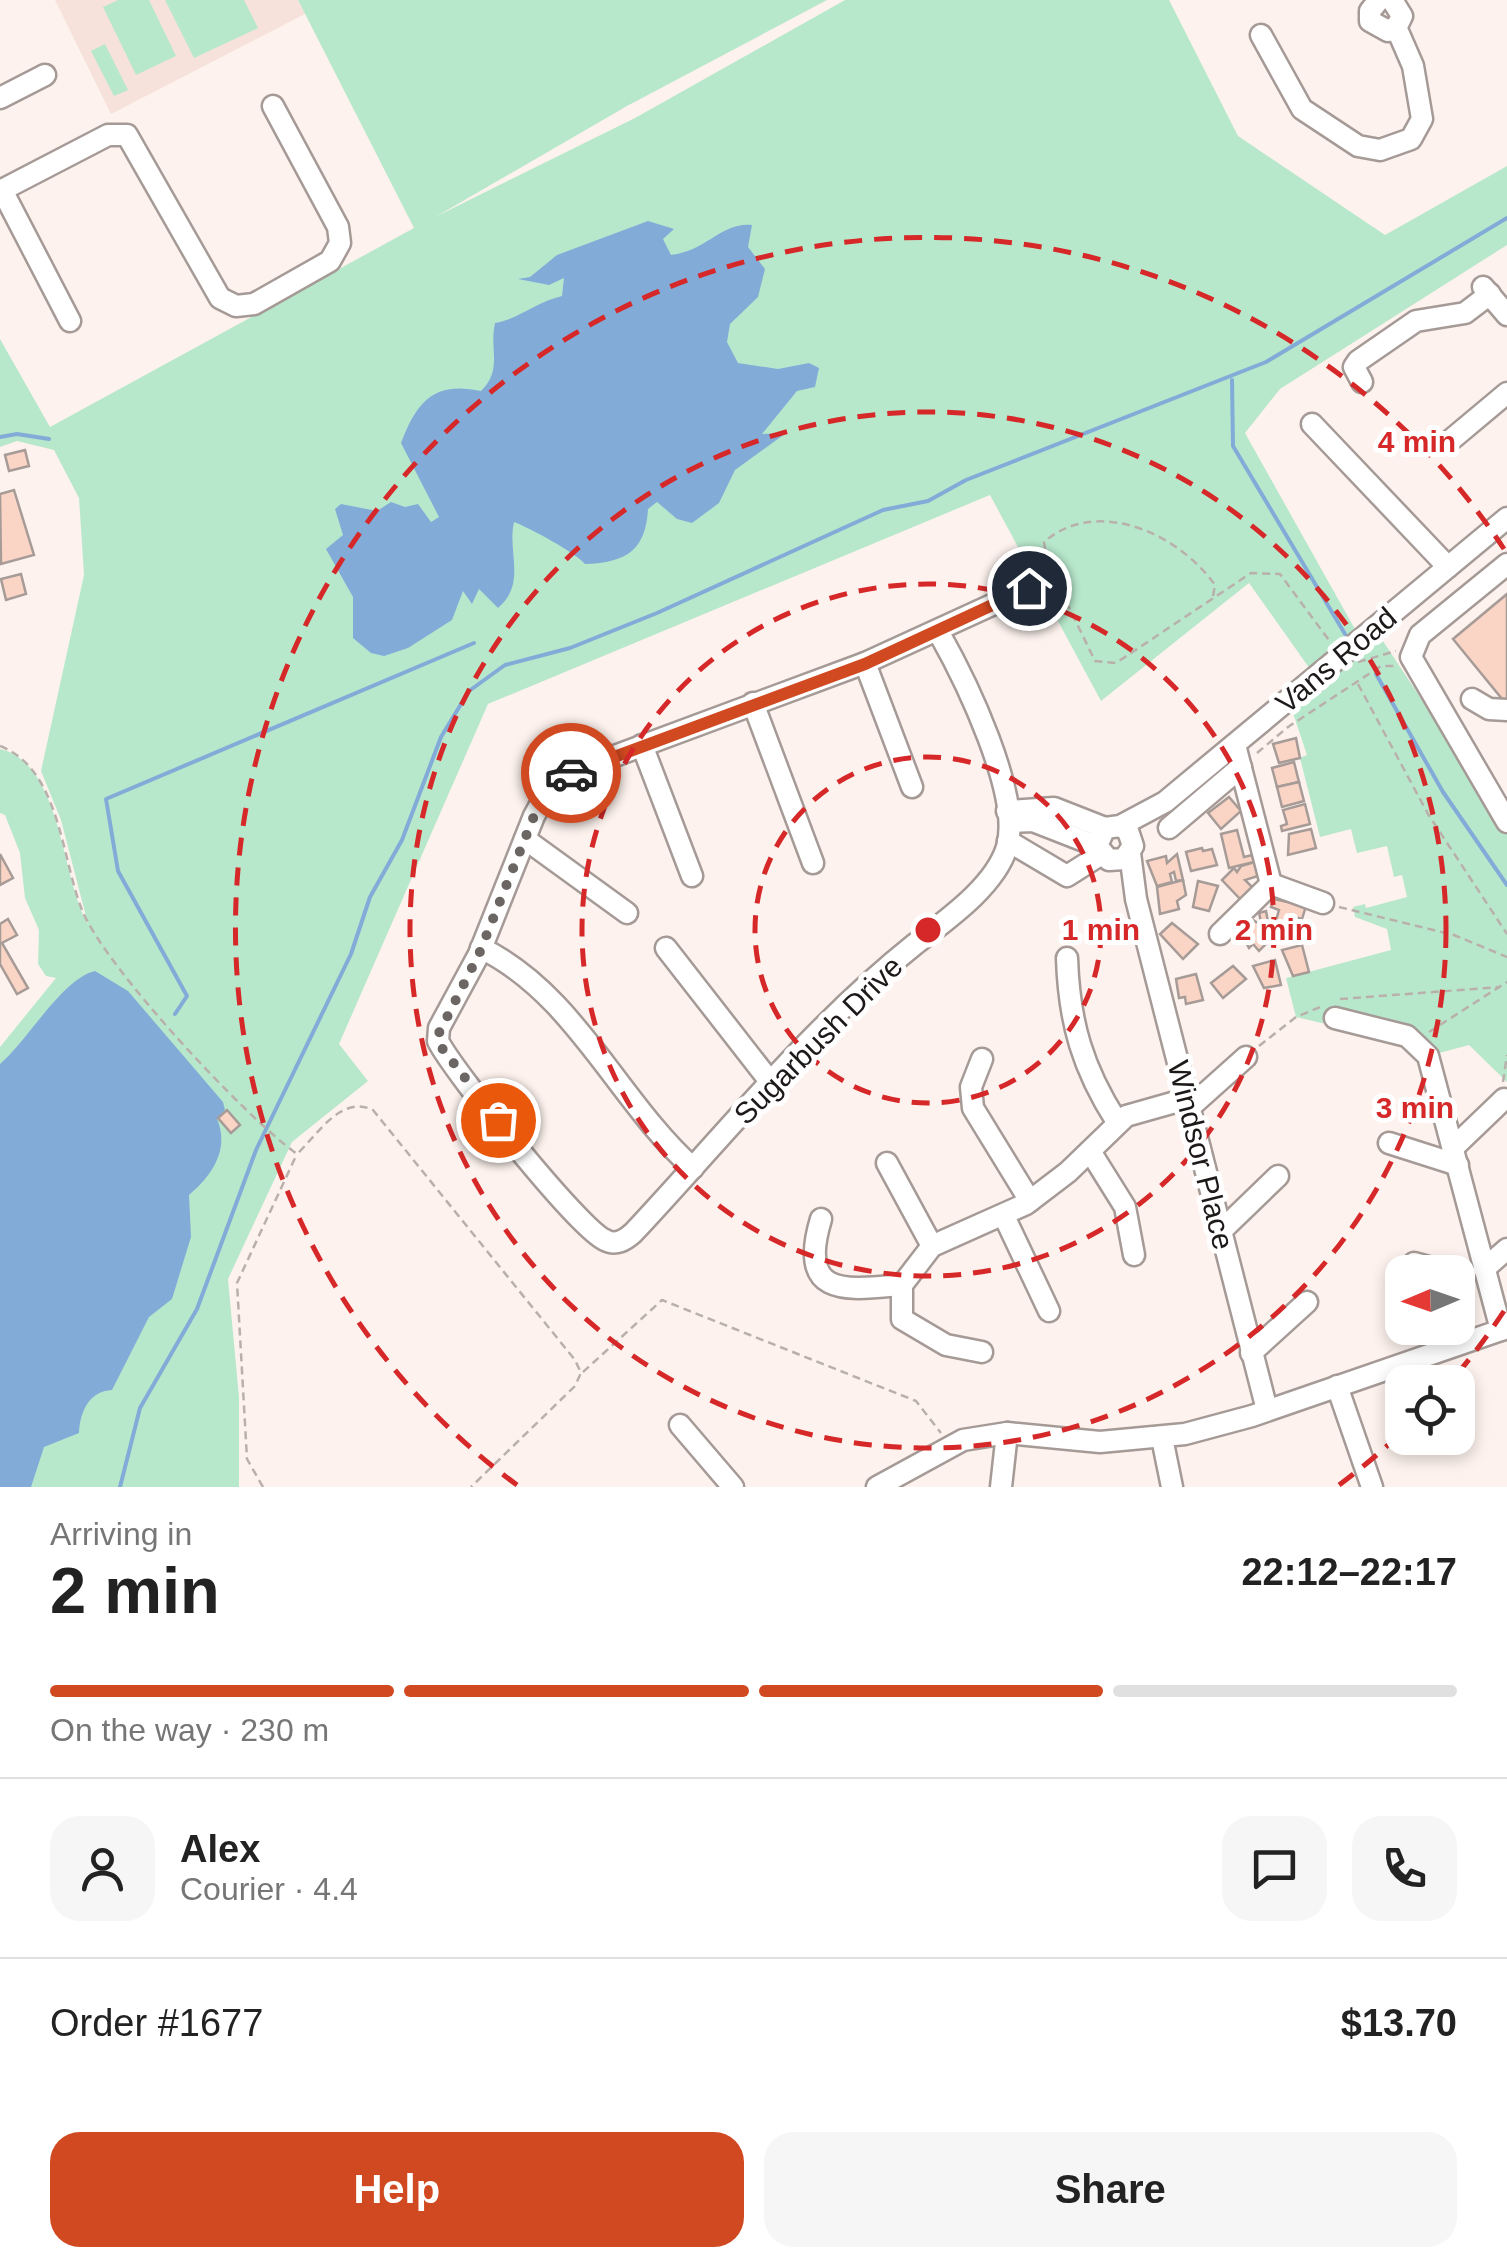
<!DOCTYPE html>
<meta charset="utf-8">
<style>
:root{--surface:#fff;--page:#f6f6f6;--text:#222;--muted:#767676;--line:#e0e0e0;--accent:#d14920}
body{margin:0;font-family:Helvetica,sans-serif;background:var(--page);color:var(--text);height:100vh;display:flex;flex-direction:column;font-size:38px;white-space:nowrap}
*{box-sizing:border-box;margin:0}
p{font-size:32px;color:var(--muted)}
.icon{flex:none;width:55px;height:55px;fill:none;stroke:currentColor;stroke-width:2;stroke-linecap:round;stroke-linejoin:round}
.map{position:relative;height:1487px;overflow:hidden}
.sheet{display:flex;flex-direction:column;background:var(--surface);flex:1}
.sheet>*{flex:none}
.needle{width:65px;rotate:268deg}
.tools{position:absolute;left:1385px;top:1255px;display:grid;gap:20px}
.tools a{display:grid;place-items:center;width:90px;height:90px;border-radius:20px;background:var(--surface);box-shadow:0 5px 15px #0003;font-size:50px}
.pin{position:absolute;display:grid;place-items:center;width:85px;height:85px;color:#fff;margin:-42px;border:5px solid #fff;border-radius:50%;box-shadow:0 2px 10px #0007}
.courier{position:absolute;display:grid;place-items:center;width:100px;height:100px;margin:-50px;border:8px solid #d14920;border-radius:50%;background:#fff;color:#222;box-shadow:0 2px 12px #0007}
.headline em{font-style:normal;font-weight:800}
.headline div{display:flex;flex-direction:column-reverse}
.headline{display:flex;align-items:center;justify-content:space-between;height:170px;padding:0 50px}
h1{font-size:65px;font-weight:800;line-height:75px}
.bar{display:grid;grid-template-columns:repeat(4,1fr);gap:15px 10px;align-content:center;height:120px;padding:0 50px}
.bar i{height:12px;border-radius:8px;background:var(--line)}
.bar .selected{background:var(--accent)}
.bar p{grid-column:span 4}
.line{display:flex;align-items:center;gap:25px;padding:0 50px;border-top:2px solid var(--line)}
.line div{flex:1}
.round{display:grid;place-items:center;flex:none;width:105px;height:105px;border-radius:30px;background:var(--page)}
.primary-button{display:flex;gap:20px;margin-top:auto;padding:20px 50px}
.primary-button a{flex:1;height:115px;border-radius:30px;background:var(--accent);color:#fff;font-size:40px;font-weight:800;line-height:115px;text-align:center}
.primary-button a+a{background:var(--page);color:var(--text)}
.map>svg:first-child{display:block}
</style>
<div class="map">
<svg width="1507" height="1487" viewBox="0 0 1507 1487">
<rect width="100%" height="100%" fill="#fdf2ed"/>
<polygon fill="#f6e2db" points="55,0 298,0 305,14 111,114"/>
<g fill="#b8e8cc">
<polygon points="118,0 149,0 176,56 136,75 103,7"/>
<polygon points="165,0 244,0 258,28 194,58"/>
<path d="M298,0H827L627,106L437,216L635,118L845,0H1169L1238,136L1385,235L1507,166V245L1280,389L1245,433L1356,631L1310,669L1249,583L1101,701L990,495L488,704L339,1044L368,1081L292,1142L228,1279L239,1397V1487H0V1047L56,978L46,976L38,964L39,930L25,898L20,853L5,815L0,813V749C62,763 61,878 88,924L61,820L41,771L84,575L79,498L54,450L17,441L0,447V339L50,427L414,228Z"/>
<polygon points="105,44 128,90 114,96 91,51"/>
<polygon points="1381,638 1507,829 1507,1082 1469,1045 1428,1056 1423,1047 1296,1017 1286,978 1391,950 1387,929 1355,917 1353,907 1365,904 1366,908 1407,897 1402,875 1394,877 1387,846 1357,853 1351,829 1320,837 1300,758 1307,755 1292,710"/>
</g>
<g fill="#83abd8">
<path d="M648,221L674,229L663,239L671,255C707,251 721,222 752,225L748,247L765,269L758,297L730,324L727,342L738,363L778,369L809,363L819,368L815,387L797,391L762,434L786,433L735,470L719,503L692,523L677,519L657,502L648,509C646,549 627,563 585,564C576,553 530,528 514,522C507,553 527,583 498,608L479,589L472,604L463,591L452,620L408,648L384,656L371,653L353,638V597L326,549L343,535L335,509L341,504L377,511L391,502L405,507L418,504L431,522L439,517L401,443C417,401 434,381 481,391C503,369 489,350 495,323C521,318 536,302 562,296L564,278L549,285L518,279L530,277L557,255Z"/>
<path d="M95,971L128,991L223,1102L225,1110L217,1119C230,1149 212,1176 189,1195L191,1237L172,1299L149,1317L112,1390C89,1391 80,1412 79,1433L44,1447L31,1487H0V1064C28,1040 63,978 95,971Z"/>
</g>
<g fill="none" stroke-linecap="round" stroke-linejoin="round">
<g stroke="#83abd8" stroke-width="4">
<polyline points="1232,380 1233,446 1345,634"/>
<polyline points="0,437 17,434 49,439"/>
<polyline points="1376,674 1443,792 1507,885"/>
<polyline points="175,1014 187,996 118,871 106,799 474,643"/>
<polyline points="120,1487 140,1408 197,1309 256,1150 351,954 370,897 402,840 441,737 469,691 505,665 570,648 657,613 883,510 928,501 966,480 1266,362 1507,218"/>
</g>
</g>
<g fill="#fad4c5" stroke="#a69b97" stroke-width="2.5">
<polygon points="25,450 29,466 9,471 5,455"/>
<polygon points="14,490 34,555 1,564 0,494"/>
<polygon points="21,574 26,594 6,600 1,579"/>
<polygon points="1507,594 1507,705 1453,639"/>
<polygon points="1296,738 1300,758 1279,763 1273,744"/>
<polygon points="1294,762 1299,782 1277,787 1272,768"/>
<polygon points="1299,782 1304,801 1282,807 1277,787"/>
<polygon points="1229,797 1241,811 1221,829 1208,813"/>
<polygon points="1305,804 1310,824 1282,831 1281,826 1287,824 1283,810"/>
<polygon points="1311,829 1316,848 1288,855 1289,834"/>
<polygon points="1237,830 1244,857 1252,855 1254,862 1229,868 1221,834"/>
<polygon points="1202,848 1203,851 1212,849 1217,865 1191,871 1186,852"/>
<polygon points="0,854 13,878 0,885"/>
<polygon points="1177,854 1183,880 1176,881 1174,872 1170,874 1172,882 1157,886 1147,861 1166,856 1167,863"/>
<polygon points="1255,862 1258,876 1245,880 1254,889 1242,901 1222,880 1234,868 1237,872 1241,866"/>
<polygon points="1183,880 1186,895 1177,901 1179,909 1160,914 1157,887"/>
<polygon points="1198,881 1218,886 1209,911 1193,907"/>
<polygon points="1274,899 1306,906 1302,919 1295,917 1289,936 1273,931 1279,910 1271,907"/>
<polygon points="1266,911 1271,939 1259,951 1253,944 1249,948 1239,930 1250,918 1262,926 1259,913"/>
<polygon points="8,919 17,935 2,943 28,988 17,994 0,964 0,924"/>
<polygon points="1172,923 1198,944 1183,959 1160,934"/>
<polygon points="1302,945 1309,972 1293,976 1282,950"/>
<polygon points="1275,960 1281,985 1264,988 1253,966"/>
<polygon points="1233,966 1246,979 1223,998 1211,983"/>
<polygon points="1196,974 1203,1000 1186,1004 1185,997 1179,998 1176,979"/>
<polygon points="227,1110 240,1125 231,1133 218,1118"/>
</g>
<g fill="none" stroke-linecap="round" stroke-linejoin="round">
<defs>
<g id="minor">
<polyline points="1379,0 1370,11 1370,21 1388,31 1397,26 1402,16 1392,0"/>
<polyline points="1261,35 1302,109 1358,146 1380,150 1411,139 1422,119 1413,66 1396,27"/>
<polyline points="0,98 45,75"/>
<polyline points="2,190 70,321"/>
<polyline points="0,191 108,135 127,135 220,298 236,306 254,304 330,261 340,243 338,227 273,106"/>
<polyline points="1483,287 1507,315"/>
<polyline points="1362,382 1354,367 1358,361 1416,321 1465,313 1490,294"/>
<polyline points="1312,424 1448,567"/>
<polyline points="1452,439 1507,393"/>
<polyline points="1507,564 1420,635 1411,657 1507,822"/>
<path d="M939,633C965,679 1022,795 1007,847C995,887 945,921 914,945C810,1028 724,1136 633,1233C625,1240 616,1246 605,1240C578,1228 453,1071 438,1041L439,1028L479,954L534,816L546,794L577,770L865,663L1029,588"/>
<polyline points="865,663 912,787"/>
<polyline points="1472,699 1489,709 1507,710"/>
<polyline points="753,703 813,863"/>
<polyline points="642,745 692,876"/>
<polyline points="1235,745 1271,884"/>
<polyline points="1007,811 1054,808 1105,828"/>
<polyline points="1010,822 1033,821 1097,846"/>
<polyline points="1120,826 1128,831 1133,846 1124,859 1109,860 1097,846 1105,828 1120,826 1165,802 1507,518"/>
<polyline points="1169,828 1241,767"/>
<polyline points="525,839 627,913"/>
<polyline points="1008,841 1067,876 1100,855"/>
<polyline points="1130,853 1136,899 1267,1410"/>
<polyline points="1271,884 1323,903"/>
<polyline points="1220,934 1271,884"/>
<path d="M481,948C575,994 618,1101 693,1168"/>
<polyline points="666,948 772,1084"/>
<path d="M1067,958C1069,1023 1083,1069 1117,1122"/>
<polyline points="1335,1018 1407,1036 1428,1056 1501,1330"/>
<polyline points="982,1059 971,1087 973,1108 1030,1201"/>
<polyline points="1189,1108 1246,1057"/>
<polyline points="1389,1143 1458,1165"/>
<polyline points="1454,1147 1504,1099"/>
<polyline points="1090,1151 1125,1207 1134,1255"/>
<polyline points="887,1163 932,1246"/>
<polyline points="1004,1216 1049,1311"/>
<path d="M821,1219C797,1298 846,1290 902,1285"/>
<polyline points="1220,1232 1278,1176"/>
<polyline points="1414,1263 1447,1272"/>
<polyline points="1484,1269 1507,1249"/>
<polyline points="982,1352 946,1345 902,1319 902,1285 932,1246 1026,1204 1068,1172 1126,1116 1186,1099"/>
<polyline points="1251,1353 1307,1302"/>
<polyline points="1337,1386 1372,1487"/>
<polyline points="680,1425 733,1487"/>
<polyline points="1162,1438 1172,1487"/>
<polyline points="877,1487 963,1440 1007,1433 1100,1442 1185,1434 1252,1416 1507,1328"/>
<polyline points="1001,1487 1007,1433"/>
</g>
</defs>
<use href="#minor" stroke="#a59a96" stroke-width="25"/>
<g stroke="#b9b0ac" stroke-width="2.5" stroke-dasharray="8 5" stroke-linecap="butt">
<path d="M1213,596L1215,585C1179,534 1097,496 1044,542L1047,562L1095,661L1116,663L1251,573L1280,574L1331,643"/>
<polyline points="1358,662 1396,651"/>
<polyline points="1358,684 1428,814 1507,934"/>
<path d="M0,746C60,769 61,857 82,910C105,967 245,1117 297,1154C319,1133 341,1095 373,1110L575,1360L581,1373L575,1386L471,1487"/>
<polyline points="1257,753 1288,727 1381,666 1395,666"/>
<polyline points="1339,907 1454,935 1507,957"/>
<polyline points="1340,999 1500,987"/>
<polyline points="1429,1032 1507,982"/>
<polyline points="1259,1046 1296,1017 1323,1006"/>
<polyline points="1503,1082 1507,1055"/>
<polyline points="583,1372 662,1300 916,1401 941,1433"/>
<polyline points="263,1487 247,1459 237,1283 296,1156"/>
</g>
<use href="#minor" stroke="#fff" stroke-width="20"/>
</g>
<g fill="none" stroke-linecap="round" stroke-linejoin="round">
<polyline stroke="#6b6563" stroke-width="10" stroke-dasharray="0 18" points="498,1120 441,1047 438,1035 479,954 534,816 546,794 571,773"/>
<polyline stroke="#d14920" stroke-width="12" points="571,773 865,664 1029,588"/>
</g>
<g fill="none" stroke="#d62828" stroke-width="5" stroke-dasharray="18 12">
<circle cx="928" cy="930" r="173"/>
<circle cx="928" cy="930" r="346"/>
<circle cx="928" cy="930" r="518"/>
<path d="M1504 1311A691 691 0 0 1 1453 1379M1399 1435A691 691 0 0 1 1339 1485M517 1485A691 691 0 1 1 1504 549"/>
</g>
<g text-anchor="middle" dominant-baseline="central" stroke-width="10" stroke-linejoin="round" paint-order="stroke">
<g font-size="30" fill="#1d1918" stroke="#fff">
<text transform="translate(1336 660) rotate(-40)">Vans Road</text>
<text transform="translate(818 1040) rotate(-45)">Sugarbush Drive</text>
<text transform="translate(1201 1155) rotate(76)">Windsor Place</text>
</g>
</g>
<circle cx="928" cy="930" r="15" fill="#d62828" stroke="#fff" stroke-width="5"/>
<g font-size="30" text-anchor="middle" font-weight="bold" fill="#d62828" stroke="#fff" stroke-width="10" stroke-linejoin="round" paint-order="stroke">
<text x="1417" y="452">4 min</text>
<text x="1101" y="940">1 min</text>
<text x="1274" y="940">2 min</text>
<text x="1415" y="1118">3 min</text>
</g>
</svg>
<div class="tools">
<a><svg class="needle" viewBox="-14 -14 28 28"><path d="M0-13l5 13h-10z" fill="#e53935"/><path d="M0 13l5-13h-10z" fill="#767676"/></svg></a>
<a><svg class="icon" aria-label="locate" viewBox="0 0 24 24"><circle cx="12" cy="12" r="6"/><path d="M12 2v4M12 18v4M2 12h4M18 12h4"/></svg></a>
</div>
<div class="pin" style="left:498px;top:1120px;background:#ea580c"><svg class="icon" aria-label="bag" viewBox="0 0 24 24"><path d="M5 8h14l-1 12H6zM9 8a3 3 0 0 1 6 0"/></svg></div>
<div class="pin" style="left:1029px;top:588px;background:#1f2937"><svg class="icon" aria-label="home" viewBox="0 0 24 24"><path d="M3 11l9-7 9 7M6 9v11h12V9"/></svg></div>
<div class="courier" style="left:571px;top:773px"><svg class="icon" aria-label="car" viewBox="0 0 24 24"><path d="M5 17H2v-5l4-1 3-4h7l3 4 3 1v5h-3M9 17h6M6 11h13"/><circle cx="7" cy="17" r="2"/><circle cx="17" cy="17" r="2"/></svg></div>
</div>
<section class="sheet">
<div class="headline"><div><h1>2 min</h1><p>Arriving in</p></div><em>22:12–22:17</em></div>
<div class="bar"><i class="selected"></i><i class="selected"></i><i class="selected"></i><i></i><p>On the way · 230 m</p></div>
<div class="line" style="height:180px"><a class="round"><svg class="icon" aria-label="person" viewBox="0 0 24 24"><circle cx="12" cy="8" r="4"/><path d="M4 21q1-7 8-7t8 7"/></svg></a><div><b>Alex</b><p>Courier · 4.4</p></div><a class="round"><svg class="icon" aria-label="chat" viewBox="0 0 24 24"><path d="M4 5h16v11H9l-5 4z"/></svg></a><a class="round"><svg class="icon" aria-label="phone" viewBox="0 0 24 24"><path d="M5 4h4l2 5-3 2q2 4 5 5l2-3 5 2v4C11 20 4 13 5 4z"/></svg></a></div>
<div class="line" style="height:130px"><div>Order #1677</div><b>$13.70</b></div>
<div class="primary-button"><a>Help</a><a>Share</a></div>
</section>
